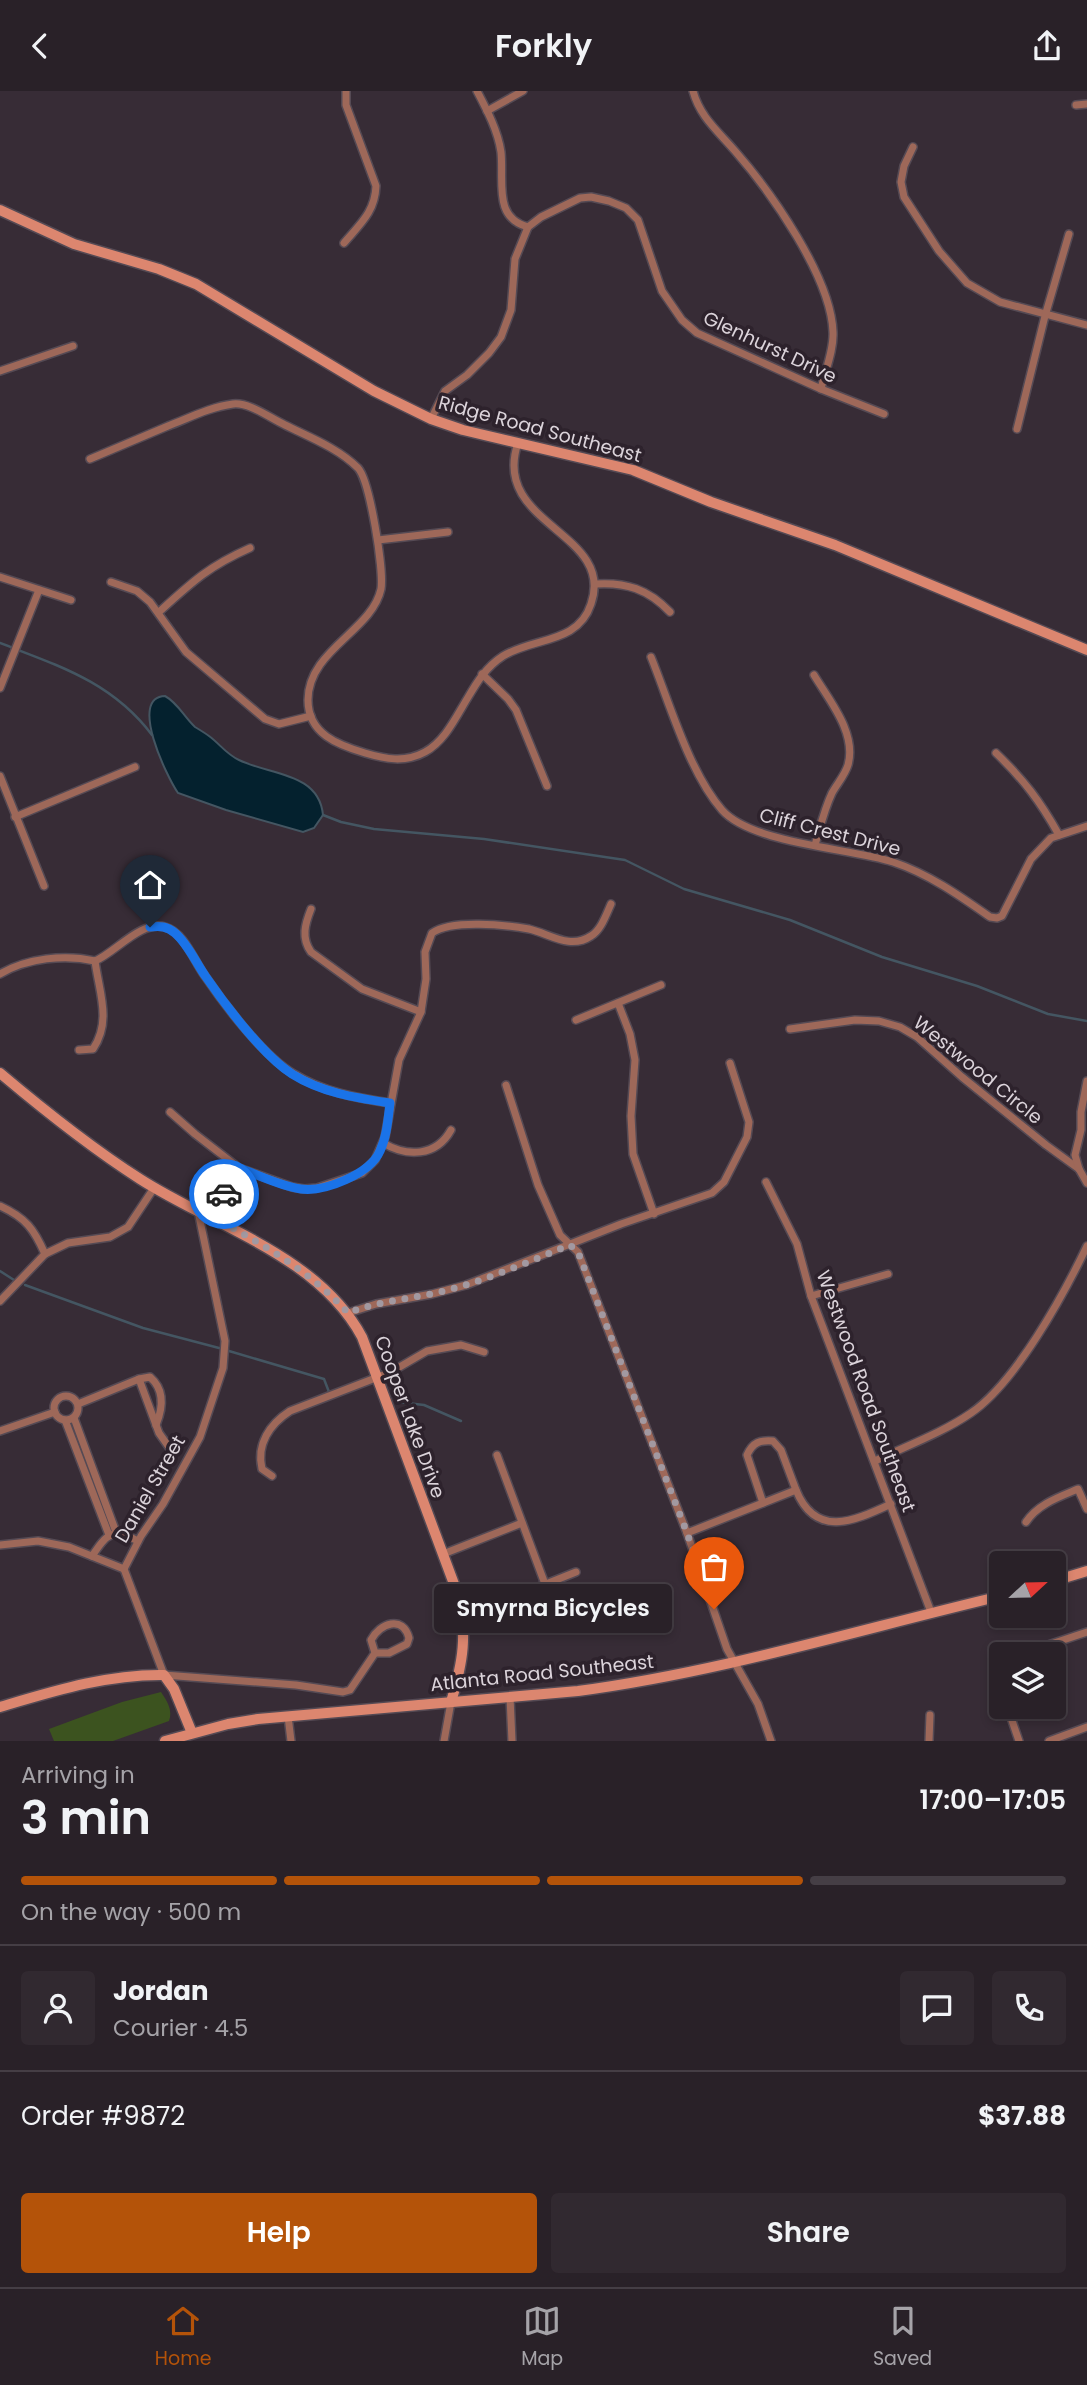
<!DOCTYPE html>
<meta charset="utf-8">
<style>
:root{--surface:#292128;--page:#312930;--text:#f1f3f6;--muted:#a5a3a8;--line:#453e45;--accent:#b45309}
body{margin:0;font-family:Poppins,sans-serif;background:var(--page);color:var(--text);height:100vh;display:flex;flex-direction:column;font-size:26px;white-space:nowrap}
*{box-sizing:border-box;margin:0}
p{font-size:23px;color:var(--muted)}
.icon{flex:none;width:38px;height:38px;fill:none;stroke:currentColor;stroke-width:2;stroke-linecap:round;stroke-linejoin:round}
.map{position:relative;height:1650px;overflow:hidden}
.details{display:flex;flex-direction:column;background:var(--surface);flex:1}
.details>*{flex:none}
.needle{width:46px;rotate:68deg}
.fabs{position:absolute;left:989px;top:1460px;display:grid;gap:14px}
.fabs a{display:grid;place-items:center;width:77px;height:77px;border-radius:7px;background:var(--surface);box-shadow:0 4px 10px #0003,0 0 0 2px var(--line);font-size:35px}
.pin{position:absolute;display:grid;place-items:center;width:60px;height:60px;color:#fff;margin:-72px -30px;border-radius:50% 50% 50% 0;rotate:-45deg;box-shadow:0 0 7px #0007}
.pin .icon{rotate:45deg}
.courier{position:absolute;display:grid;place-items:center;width:70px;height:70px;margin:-35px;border:5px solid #1a73e8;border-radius:50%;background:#fff;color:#222;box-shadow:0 2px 9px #0007}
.bubble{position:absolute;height:49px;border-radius:7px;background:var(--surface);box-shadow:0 4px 10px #0003,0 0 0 2px var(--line);font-size:23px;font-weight:600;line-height:49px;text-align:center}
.overview em{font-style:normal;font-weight:600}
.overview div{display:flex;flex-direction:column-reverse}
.overview{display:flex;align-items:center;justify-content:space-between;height:119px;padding:0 21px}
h1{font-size:46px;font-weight:600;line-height:52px}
.bar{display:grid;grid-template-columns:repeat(4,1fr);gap:10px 7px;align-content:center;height:84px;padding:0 21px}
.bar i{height:9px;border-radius:5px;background:var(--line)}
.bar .selected{background:var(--accent)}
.bar p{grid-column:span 4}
.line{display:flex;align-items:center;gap:18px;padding:0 21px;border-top:2px solid var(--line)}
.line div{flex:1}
.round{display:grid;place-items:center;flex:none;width:74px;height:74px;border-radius:7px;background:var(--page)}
.primary-button{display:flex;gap:14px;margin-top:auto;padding:14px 21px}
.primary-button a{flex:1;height:80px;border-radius:7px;background:var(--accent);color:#fff;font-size:28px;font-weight:600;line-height:80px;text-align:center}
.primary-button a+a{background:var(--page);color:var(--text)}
header{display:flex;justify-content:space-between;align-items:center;height:91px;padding:0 21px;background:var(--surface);font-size:32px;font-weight:600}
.tabs{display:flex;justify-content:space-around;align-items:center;height:98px;border-top:2px solid var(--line);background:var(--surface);font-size:19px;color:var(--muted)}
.tabs a{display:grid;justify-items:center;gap:4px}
.tabs .selected{color:var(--accent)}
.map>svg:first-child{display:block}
</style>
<header><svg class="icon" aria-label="back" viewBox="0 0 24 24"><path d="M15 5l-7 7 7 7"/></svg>Forkly<svg class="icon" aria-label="share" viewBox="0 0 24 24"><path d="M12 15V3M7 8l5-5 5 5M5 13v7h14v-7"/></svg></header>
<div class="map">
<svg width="1087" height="1650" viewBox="0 0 1087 1650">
<rect width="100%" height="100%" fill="#372c36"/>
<path fill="#3c531f" d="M161,1601C167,1610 173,1619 169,1630L113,1650H54L49,1638L122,1611Z"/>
<path fill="#04212e" stroke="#445662" stroke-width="2" d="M165,605C178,612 184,626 195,636C200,639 205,642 209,645C220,653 226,663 239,669C269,684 319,681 323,724L314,737L303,741L226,719L178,702C167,686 128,606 165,605Z"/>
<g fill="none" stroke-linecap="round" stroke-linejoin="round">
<g stroke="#445662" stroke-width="2.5">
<path d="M0,552C59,575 112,591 152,644"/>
<polyline points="323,724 341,731 374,738 484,748 625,769 684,798 790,829 882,866 977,895 1048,923 1087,930"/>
<polyline points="0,1180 14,1189"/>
<polyline points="25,1194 143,1237 219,1257"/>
<polyline points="229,1260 324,1288 329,1301"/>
<polyline points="398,1311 424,1314 461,1330"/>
</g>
<defs>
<g id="street">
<path d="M477,0C487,19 498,40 501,61C504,90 493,127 528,136"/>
<path d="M693,0C700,26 718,40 735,60C771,101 831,186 833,241C834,259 825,280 821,298"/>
<polyline points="1076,14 1087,13"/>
<polyline points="487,20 523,0"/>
<polyline points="913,56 904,75 901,91 904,106 939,160 967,192 1000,211 1087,234"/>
<path d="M344,152C360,133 375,121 376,95L346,14V0"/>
<polyline points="0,280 73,255"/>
<polyline points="431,328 445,300 467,284 489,262 501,246 511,219 515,168 528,136 541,126 580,107 591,106 609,110 626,117 638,129 662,200 682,229 697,242 821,298 884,323"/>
<polyline points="1017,338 1045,225 1069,143"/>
<path d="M90,368C116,357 142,346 168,335C189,327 210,316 233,313C249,311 270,327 285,334C309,346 338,357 358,377C370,390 384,479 381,498C372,540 308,559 308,609C308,643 338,654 365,662C385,668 405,672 425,661C445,650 456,626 467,608C477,591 486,576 503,565C534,546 578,553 591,513C616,441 490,434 518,352"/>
<polyline points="378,449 448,441"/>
<polyline points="0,486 71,509"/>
<polyline points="111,491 137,500 150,511 186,561 265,628 279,633 311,625"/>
<path d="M595,493C626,491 648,498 670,521"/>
<path d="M159,521C192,491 209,475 250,457"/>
<path d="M651,566C670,613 689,681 722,719C752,753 850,757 893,771C929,783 960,805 990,826L997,827L1002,825L1031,768L1051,747L1087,735"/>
<polyline points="482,583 508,608 516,619 547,695"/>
<path d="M814,584C829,609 857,642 848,674C845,684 837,693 832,702C824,719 820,737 815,754"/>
<polyline points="0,597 39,499"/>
<path d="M996,662C1024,689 1040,710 1059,744"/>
<polyline points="0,685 44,795"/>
<polyline points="15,726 135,676"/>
<path d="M311,818C305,833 301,847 311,861L362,898L421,921"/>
<path d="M0,883C27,867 65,863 95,870C116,861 141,829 165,836C184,841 194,870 205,885C224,913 264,966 294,983C323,1001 357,1007 390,1012"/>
<polyline points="618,912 630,943 635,969 631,1025 633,1063 654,1123"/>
<polyline points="576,929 661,894"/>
<polyline points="790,938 855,929 879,930 900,936 917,946 962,986 1046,1054 1079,1078 1087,1092"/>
<path d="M79,959L93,958C112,930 99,901 95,870"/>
<polyline points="506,994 538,1094 560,1144 578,1161 687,1442 727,1558 758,1613 771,1650"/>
<path d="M170,1021L195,1043L239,1077L292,1096L304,1098L317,1097L362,1082L375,1069L385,1046L399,969L421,921L426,888L425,861L432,842C452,828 505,834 529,838C550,843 570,859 591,845C601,839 606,824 611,813"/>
<path d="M383,1052C407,1066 436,1066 451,1039"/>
<polyline points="1079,1078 1075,1064 1081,1039 1081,1021 1087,990"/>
<polyline points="766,1091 797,1153 811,1205 931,1521"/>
<path d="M0,1115C26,1127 34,1138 45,1163"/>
<path d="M198,1120L225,1250L223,1277L200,1346L163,1413L141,1445L124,1478L164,1584L296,1594L343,1601L350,1599L375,1562H389L407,1553L409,1547C403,1524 380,1532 371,1549L375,1562"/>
<polyline points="212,1126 239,1077"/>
<polyline points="811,1205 888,1183"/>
<polyline points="0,1210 45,1163 68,1152 110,1146 128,1136 154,1097"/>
<polyline points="348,1222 376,1213 432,1203 466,1194 621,1133 712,1102 724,1091 747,1046 749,1031 730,972"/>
<polyline points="139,1288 159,1342 171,1359"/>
<circle cx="66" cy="1317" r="12"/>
<path d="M78,1313L139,1288L150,1286C165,1299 163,1317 156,1334"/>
<polyline points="74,1327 116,1441"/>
<polyline points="65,1329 109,1444"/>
<polyline points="0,1340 55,1321"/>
<polyline points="497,1364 545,1493"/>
<path d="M875,1370C906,1355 942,1342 971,1322C1016,1291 1063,1205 1087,1155"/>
<path d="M272,1385L262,1378C256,1353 270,1333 290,1320L391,1281L427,1260L461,1254L484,1261"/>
<path d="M763,1412L747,1364C753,1351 760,1349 773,1350L781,1359L796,1399"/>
<path d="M1026,1431C1038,1413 1059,1406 1078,1398L1087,1418"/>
<path d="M687,1442L796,1399C816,1448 854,1430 891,1413"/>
<polyline points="0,1454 38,1450 69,1456 124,1478"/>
<polyline points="443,1463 522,1432"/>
<path d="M92,1465C107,1443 112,1436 138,1450"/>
<polyline points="526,1501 576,1481"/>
<polyline points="1021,1563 1087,1541"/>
<polyline points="1001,1572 995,1581 1001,1599"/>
<polyline points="510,1606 512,1650"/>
<polyline points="1007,1615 1019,1650"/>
<polyline points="288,1625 291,1650"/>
<polyline points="444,1650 451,1611"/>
<polyline points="929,1650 930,1624"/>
<polyline points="1049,1650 1087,1636"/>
</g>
<g id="secondary">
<polyline points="0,119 74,153 159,178 196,193 374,300 431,328 463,339 633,379 711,411 835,454 1087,559"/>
<path d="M0,982C45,1020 90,1056 140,1088C213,1135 318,1164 362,1246L457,1501C468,1543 463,1571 451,1611"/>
<polyline points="1054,1490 1087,1480"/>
<path d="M0,1616C54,1600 108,1583 164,1584L174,1598L192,1642"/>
<path d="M165,1650L228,1633L258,1628L578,1600C721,1581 861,1538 1001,1505"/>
</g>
</defs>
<use href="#street" stroke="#554a54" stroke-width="10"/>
<use href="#secondary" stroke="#554a54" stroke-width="13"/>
<use href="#street" stroke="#9e6859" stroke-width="7"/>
<use href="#secondary" stroke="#dc866f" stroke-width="10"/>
</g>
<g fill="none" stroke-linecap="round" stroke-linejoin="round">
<path stroke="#a299a1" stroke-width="7" stroke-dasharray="0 12.6" d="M224,1103L212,1126C261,1152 310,1180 348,1222C380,1209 415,1208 448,1199C490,1188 530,1170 570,1154L578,1161L687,1442L714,1518"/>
<path stroke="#1a73e8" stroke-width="9" d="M150,836C160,835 167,835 175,842C188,853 196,872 206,886C226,915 263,964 292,983C322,1002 357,1007 390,1012C388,1028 387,1045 380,1060C370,1083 325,1101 301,1098C280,1095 259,1084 239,1077L224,1103"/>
</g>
<g text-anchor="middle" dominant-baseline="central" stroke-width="7" stroke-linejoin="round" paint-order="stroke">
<g font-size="19" fill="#dbd3da" stroke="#2d222c">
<text transform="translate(770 256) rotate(25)">Glenhurst Drive</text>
<text transform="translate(540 338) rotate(15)">Ridge Road Southeast</text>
<text transform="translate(830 741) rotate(14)">Cliff Crest Drive</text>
<text transform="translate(978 979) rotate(39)">Westwood Circle</text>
<text transform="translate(866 1300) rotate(70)">Westwood Road Southeast</text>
<text transform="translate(410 1326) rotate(70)">Cooper Lake Drive</text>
<text transform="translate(150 1398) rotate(-60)">Daniel Street</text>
<text transform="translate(542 1582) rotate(-6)">Atlanta Road Southeast</text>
</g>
</g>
</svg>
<div class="fabs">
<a><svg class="needle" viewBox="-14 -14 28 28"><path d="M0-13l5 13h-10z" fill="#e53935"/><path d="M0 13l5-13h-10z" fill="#a5a3a8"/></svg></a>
<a><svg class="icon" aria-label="layers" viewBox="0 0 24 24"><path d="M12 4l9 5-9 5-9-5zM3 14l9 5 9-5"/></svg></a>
</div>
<div class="pin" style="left:714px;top:1518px;background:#ea580c"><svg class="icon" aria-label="bag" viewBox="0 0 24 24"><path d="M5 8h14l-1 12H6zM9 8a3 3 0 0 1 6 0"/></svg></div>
<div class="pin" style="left:150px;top:836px;background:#1f2937"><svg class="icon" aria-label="home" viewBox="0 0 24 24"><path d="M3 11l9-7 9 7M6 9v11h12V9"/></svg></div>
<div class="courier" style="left:224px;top:1103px"><svg class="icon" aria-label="car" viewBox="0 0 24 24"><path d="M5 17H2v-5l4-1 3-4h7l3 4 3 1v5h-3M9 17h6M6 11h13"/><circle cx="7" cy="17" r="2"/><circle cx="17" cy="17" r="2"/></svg></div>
<div class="bubble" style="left:434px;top:1493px;width:238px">Smyrna Bicycles</div>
</div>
<section class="details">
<div class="overview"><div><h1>3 min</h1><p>Arriving in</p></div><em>17:00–17:05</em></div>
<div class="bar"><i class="selected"></i><i class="selected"></i><i class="selected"></i><i></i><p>On the way · 500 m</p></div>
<div class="line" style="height:126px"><a class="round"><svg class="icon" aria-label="person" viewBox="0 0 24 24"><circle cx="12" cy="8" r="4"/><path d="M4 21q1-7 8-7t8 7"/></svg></a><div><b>Jordan</b><p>Courier · 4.5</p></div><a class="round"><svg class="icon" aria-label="chat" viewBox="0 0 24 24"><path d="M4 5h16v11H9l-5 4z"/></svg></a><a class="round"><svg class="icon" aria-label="phone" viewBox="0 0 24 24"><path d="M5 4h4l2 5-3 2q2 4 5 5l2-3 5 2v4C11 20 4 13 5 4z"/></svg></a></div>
<div class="line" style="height:91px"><div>Order #9872</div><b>$37.88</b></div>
<div class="primary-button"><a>Help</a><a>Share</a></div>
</section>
<nav class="tabs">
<a class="selected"><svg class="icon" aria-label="home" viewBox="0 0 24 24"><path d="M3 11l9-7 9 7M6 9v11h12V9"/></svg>Home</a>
<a><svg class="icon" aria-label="map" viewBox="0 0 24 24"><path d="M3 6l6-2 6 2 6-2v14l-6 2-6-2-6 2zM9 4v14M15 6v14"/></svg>Map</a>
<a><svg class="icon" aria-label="saved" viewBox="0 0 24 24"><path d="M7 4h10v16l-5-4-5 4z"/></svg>Saved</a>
</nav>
